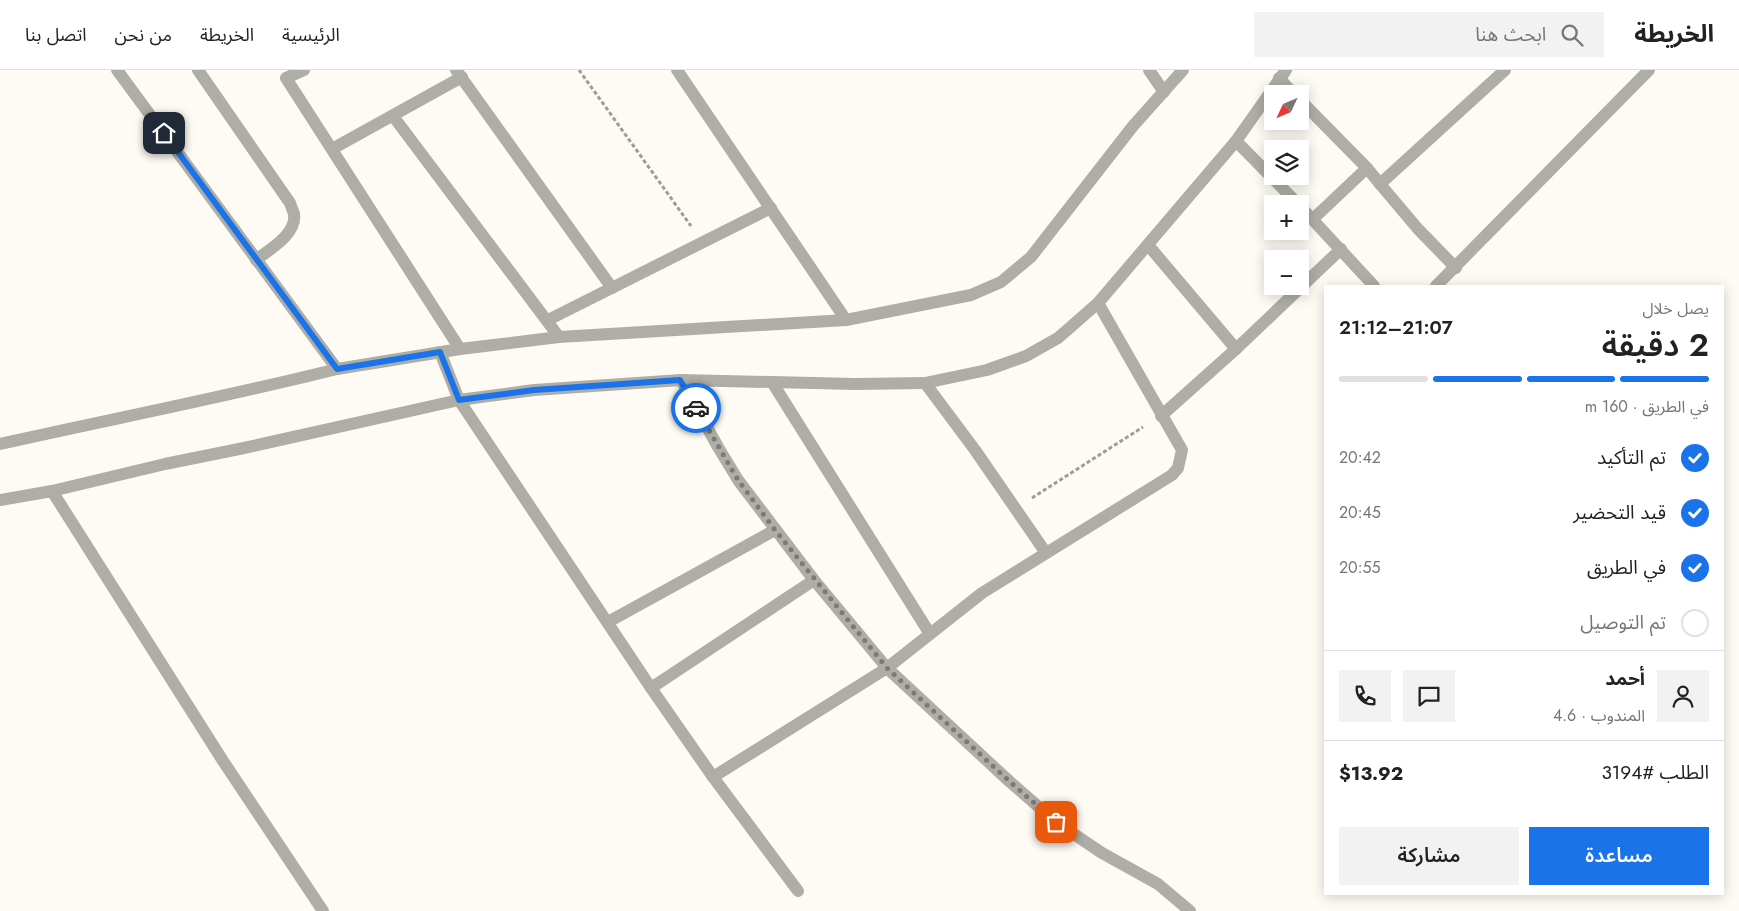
<!DOCTYPE html>
<html lang="ar">
<meta charset="utf-8">
<style>
:root{--surface:#fff;--page:#f2f2f2;--text:#222;--muted:#767676;--line:#e0e0e0;--accent:#1a73e8}
body{margin:0;font-family:Jost,"Noto Sans Arabic",sans-serif;background:var(--page);color:var(--text);direction:rtl;height:100vh;display:flex;flex-direction:column;font-size:19px;white-space:nowrap}
*{box-sizing:border-box;margin:0}
p{font-size:16px;color:var(--muted)}
.icon{flex:none;width:28px;height:28px;fill:none;stroke:currentColor;stroke-width:2;stroke-linecap:round;stroke-linejoin:round}
.map{position:relative;flex:1;overflow:hidden;direction:ltr}
.details{position:absolute;left:1324px;top:215px;width:400px;height:610px;display:flex;flex-direction:column;background:var(--surface);border-radius:0px;box-shadow:0 2px 12px #0003;direction:rtl}
.details>*{flex:none}
.needle{width:32px;rotate:226deg}
.controls{position:absolute;left:1264px;top:15px;display:grid;gap:10px}
.controls a{display:grid;place-items:center;width:45px;height:45px;border-radius:0px;background:var(--surface);box-shadow:0 2px 12px #0003;font-size:25px}
.pin{position:absolute;display:grid;place-items:center;width:42px;height:42px;color:#fff;margin:-21px;border-radius:10px;box-shadow:0 2px 8px #0006}
.courier{position:absolute;display:grid;place-items:center;width:50px;height:50px;margin:-25px;border:4px solid #1a73e8;border-radius:50%;background:#fff;color:#222;box-shadow:0 1px 6px #0007}
.overview em{font-style:normal;font-weight:600}
.overview div{display:flex;flex-direction:column-reverse}
.overview{display:flex;align-items:center;justify-content:space-between;height:85px;padding:0 15px}
h1{font-size:32px;font-weight:600;line-height:38px}
.bar{display:grid;grid-template-columns:repeat(4,1fr);gap:8px 5px;align-content:center;height:60px;padding:0 15px}
.bar i{height:6px;border-radius:4px;background:var(--line)}
.bar .selected{background:var(--accent)}
.bar p{grid-column:span 4}
.line{display:flex;align-items:center;gap:12px;padding:0 15px;border-top:1px solid var(--line)}
.line div{flex:1}
.round{display:grid;place-items:center;flex:none;width:52px;height:52px;border-radius:0px;background:var(--page)}
ol{padding:0 15px;list-style:none}
li{display:flex;align-items:center;gap:15px;height:55px}
li p{margin-inline-start:auto}
li .icon{padding:5px;border-radius:50%;background:var(--accent);color:#fff;stroke-width:4}
li:last-child{color:var(--muted)}
li i{width:28px;height:28px;border:2px solid var(--line);border-radius:50%}
.primary-button{display:flex;gap:10px;margin-top:auto;padding:10px 15px}
.primary-button a{flex:1;height:58px;border-radius:0px;background:var(--accent);color:#fff;font-size:20px;font-weight:600;line-height:58px;text-align:center}
.primary-button a+a{background:var(--page);color:var(--text)}
header{display:flex;align-items:center;gap:30px;box-sizing:border-box;height:70px;padding:0 25px;background:var(--surface);border-bottom:1px solid var(--line)}
header strong{font-size:24px}
nav{display:flex;gap:28px;margin-inline-start:auto;font-size:18px}
.search{width:350px;height:45px;background:var(--page);display:flex;align-items:center;gap:12px;box-sizing:border-box;padding:0 18px;border-radius:0px;color:var(--muted);font-size:19px}
.map>svg:first-child{display:block}
</style>
<header>
<strong>الخريطة</strong>
<div class="search"><svg class="icon" aria-label="search" viewBox="0 0 24 24"><circle cx="10" cy="10" r="6"/><path d="M15 15l6 6"/></svg>ابحث هنا</div>
<nav><a>الرئيسية</a><a>الخريطة</a><a>من نحن</a><a>اتصل بنا</a></nav>
</header>
<div class="map">
<svg width="1739" height="841" viewBox="0 0 1739 841">
<rect width="100%" height="100%" fill="#fefbf4"/>
<g fill="none" stroke-linecap="round" stroke-linejoin="round">
<g stroke="#9f9c96" stroke-width="3" stroke-dasharray="4 2.5" stroke-linecap="butt">
<polyline points="579,0 691,156"/>
<polyline points="1032,428 1143,357"/>
</g>
<g stroke="#aeaea6" stroke-width="12">
<polyline points="117,0 337,299 460,279 559,267 393,46"/>
<path d="M198,0L290,133C291,136 293,141 294,144C297,164 270,179 256,190"/>
<polyline points="304,0 286,8 460,279"/>
<polyline points="456,0 612,218"/>
<polyline points="677,0 846,250"/>
<polyline points="1149,0 1164,22"/>
<polyline points="1279,8 1294,24"/>
<polyline points="1300,30 1367,98 1380,114 1505,0"/>
<polyline points="1236,71 1286,0"/>
<polyline points="332,79 462,7"/>
<polyline points="1380,114 1418,159 1456,198"/>
<polyline points="1300,136 1374,216"/>
<polyline points="1313,149 1367,98"/>
<polyline points="1148,175 1236,279"/>
<polyline points="1436,216 1649,0"/>
<polyline points="548,250 771,138"/>
<polyline points="559,267 846,250 971,225 1001,212 1031,187 1133,56 1183,0"/>
<polyline points="440,282 459,330 651,618 713,707 798,821"/>
<polyline points="681,310 855,314 925,313"/>
<polyline points="772,312 930,564"/>
<polyline points="1161,346 1236,279 1341,179"/>
<path d="M0,374C112,349 225,327 337,299"/>
<polyline points="0,430 52,421"/>
<polyline points="1046,483 975,380 925,313 987,300 1026,286 1058,268 1098,233 1236,71 1298,134"/>
<polyline points="608,552 775,460"/>
<polyline points="651,618 814,510"/>
<polyline points="713,707 887,598 982,523 1172,405 1178,398 1182,380 1098,233"/>
<polyline points="323,841 223,691 52,421 165,394 244,378 459,330 534,320 681,310 718,377 738,410 814,510 887,598 1009,711 1056,752 1102,783 1158,814 1190,841"/>
</g>
</g>
<g fill="none" stroke-linecap="round" stroke-linejoin="round">
<polyline stroke="#7d7a73" stroke-width="5" stroke-dasharray="0 9" points="696,338 738,410 775,460 887,598 1009,711 1056,752"/>
<polyline stroke="#1a73e8" stroke-width="6" points="164,63 337,299 440,282 459,330 534,320 680,310 696,338"/>
</g>
</svg>
<div class="controls">
<a><svg class="needle" viewBox="-14 -14 28 28"><path d="M0-13l5 13h-10z" fill="#e53935"/><path d="M0 13l5-13h-10z" fill="#767676"/></svg></a>
<a><svg class="icon" aria-label="layers" viewBox="0 0 24 24"><path d="M12 4l9 5-9 5-9-5zM3 14l9 5 9-5"/></svg></a>
<a>+</a>
<a>−</a>
</div>
<div class="pin" style="left:1056px;top:752px;background:#ea580c"><svg class="icon" aria-label="bag" viewBox="0 0 24 24"><path d="M5 8h14l-1 12H6zM9 8a3 3 0 0 1 6 0"/></svg></div>
<div class="pin" style="left:164px;top:63px;background:#1f2937"><svg class="icon" aria-label="home" viewBox="0 0 24 24"><path d="M3 11l9-7 9 7M6 9v11h12V9"/></svg></div>
<div class="courier" style="left:696px;top:338px"><svg class="icon" aria-label="car" viewBox="0 0 24 24"><path d="M5 17H2v-5l4-1 3-4h7l3 4 3 1v5h-3M9 17h6M6 11h13"/><circle cx="7" cy="17" r="2"/><circle cx="17" cy="17" r="2"/></svg></div>
<section class="details">
<div class="overview"><div><h1>2 دقيقة</h1><p>يصل خلال</p></div><em>21:07–21:12</em></div>
<div class="bar"><i class="selected"></i><i class="selected"></i><i class="selected"></i><i></i><p>في الطريق · 160 m</p></div>
<ol>
<li><svg class="icon" aria-label="check" viewBox="0 0 24 24"><path d="M5 12l5 5 9-10"/></svg>تم التأكيد<p>20:42</p></li>
<li><svg class="icon" aria-label="check" viewBox="0 0 24 24"><path d="M5 12l5 5 9-10"/></svg>قيد التحضير<p>20:45</p></li>
<li><svg class="icon" aria-label="check" viewBox="0 0 24 24"><path d="M5 12l5 5 9-10"/></svg>في الطريق<p>20:55</p></li>
<li><i></i>تم التوصيل</li>
</ol>
<div class="line" style="height:90px"><a class="round"><svg class="icon" aria-label="person" viewBox="0 0 24 24"><circle cx="12" cy="8" r="4"/><path d="M4 21q1-7 8-7t8 7"/></svg></a><div><b>أحمد</b><p>المندوب · 4.6</p></div><a class="round"><svg class="icon" aria-label="chat" viewBox="0 0 24 24"><path d="M4 5h16v11H9l-5 4z"/></svg></a><a class="round"><svg class="icon" aria-label="phone" viewBox="0 0 24 24"><path d="M5 4h4l2 5-3 2q2 4 5 5l2-3 5 2v4C11 20 4 13 5 4z"/></svg></a></div>
<div class="line" style="height:65px"><div>الطلب #3194</div><b>$13.92</b></div>
<div class="primary-button"><a>مساعدة</a><a>مشاركة</a></div>
</section>
</div>
